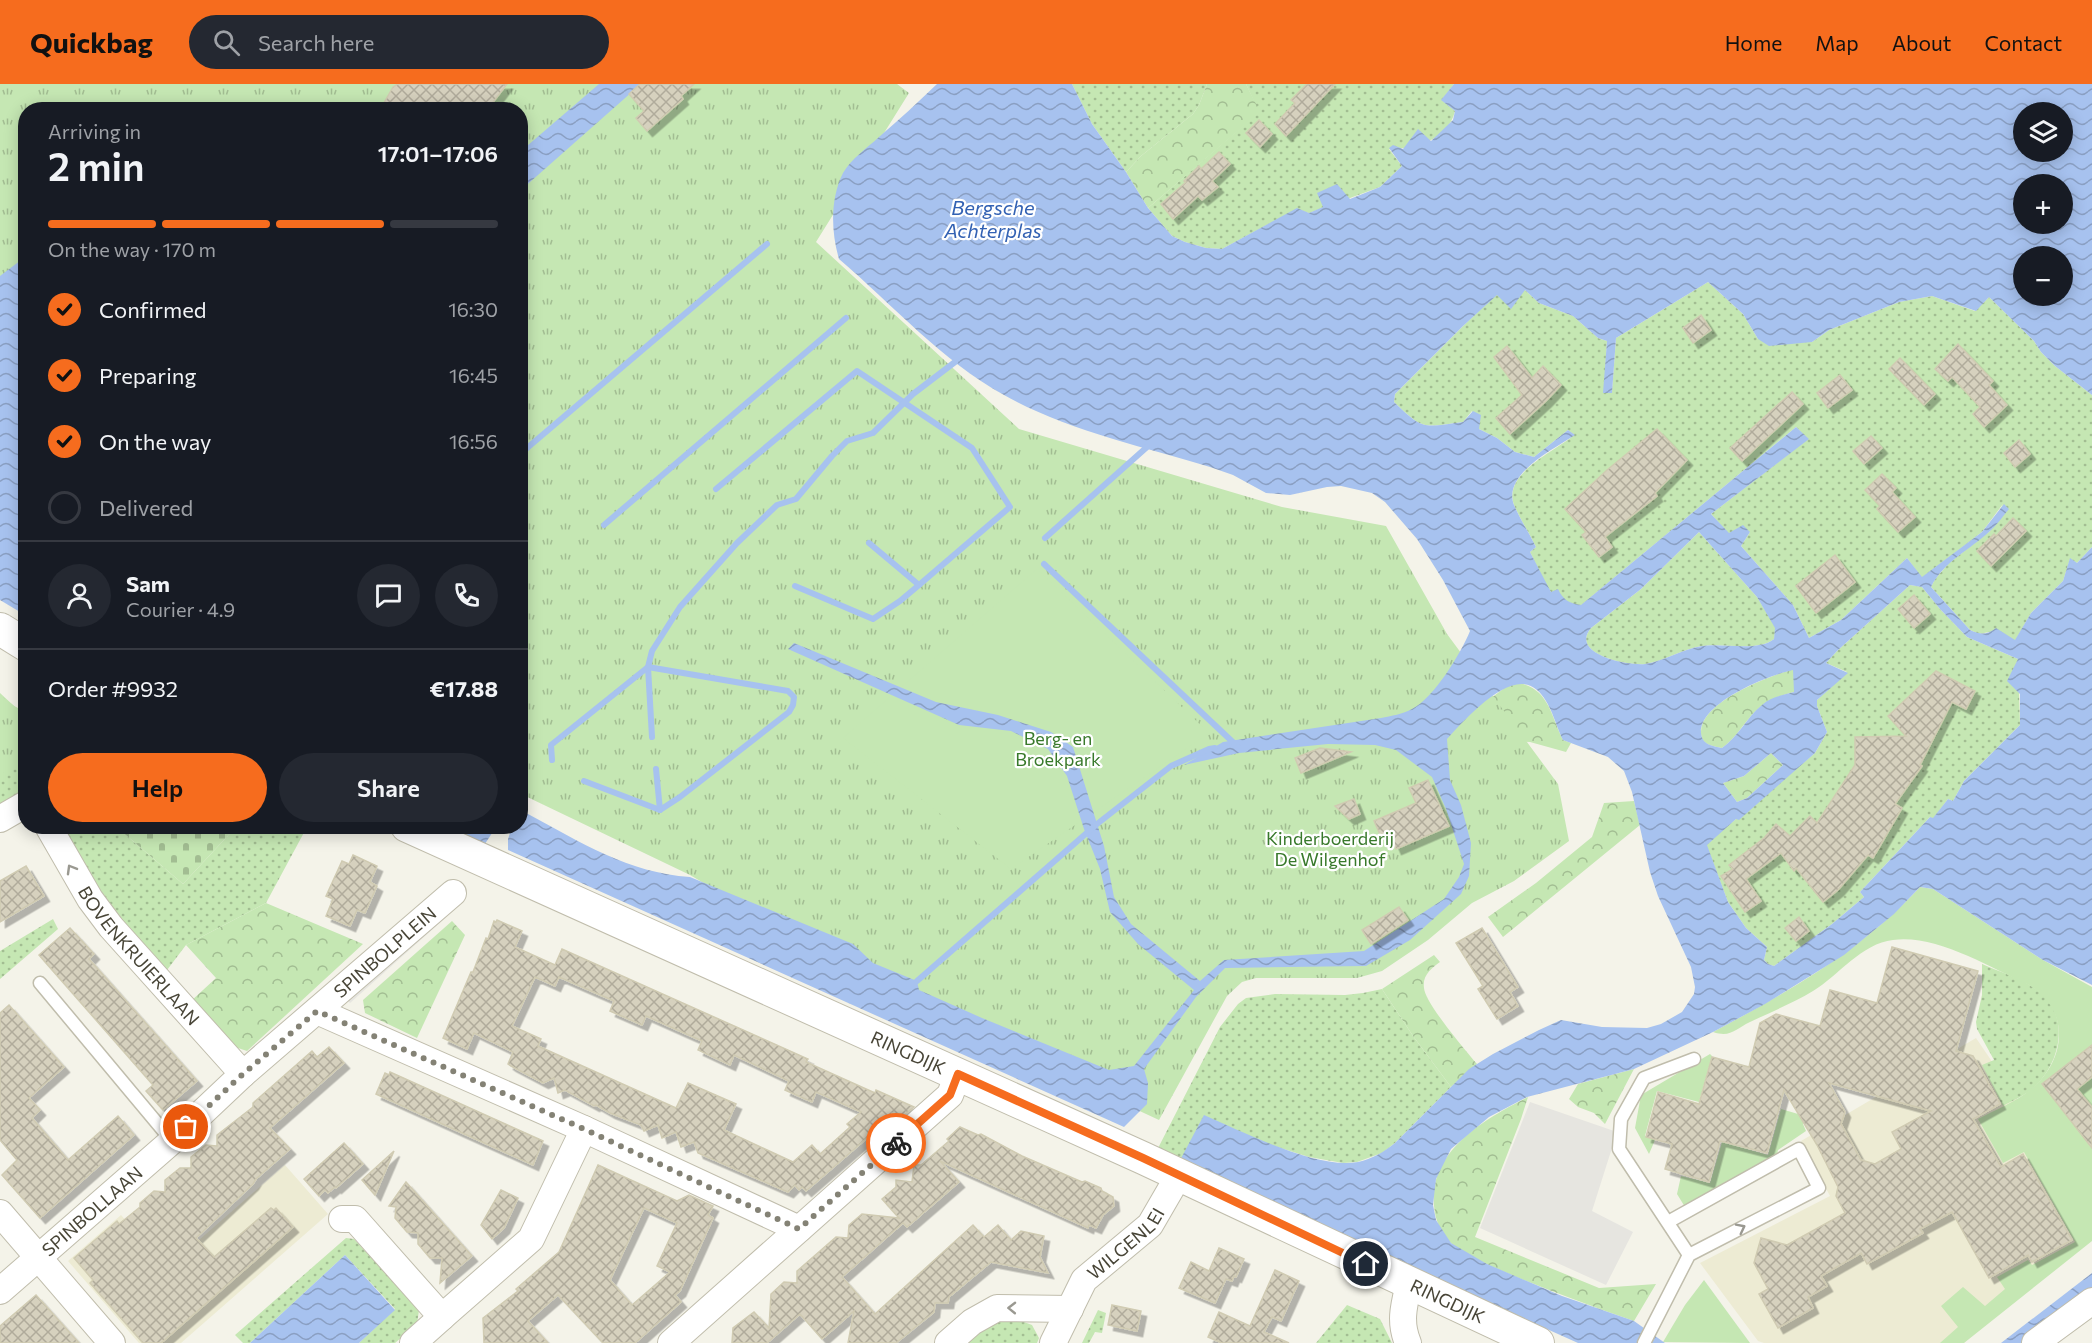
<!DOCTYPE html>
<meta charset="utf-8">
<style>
:root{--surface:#171b24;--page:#242831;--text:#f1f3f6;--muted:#9ea1a6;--line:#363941;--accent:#f66c1e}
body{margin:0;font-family:Commissioner,sans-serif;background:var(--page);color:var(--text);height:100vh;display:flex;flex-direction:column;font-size:22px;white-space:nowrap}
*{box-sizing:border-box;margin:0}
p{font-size:20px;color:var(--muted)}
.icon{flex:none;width:33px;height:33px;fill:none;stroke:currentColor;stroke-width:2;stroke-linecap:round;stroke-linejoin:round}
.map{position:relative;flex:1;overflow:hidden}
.panel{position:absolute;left:18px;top:18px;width:510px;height:732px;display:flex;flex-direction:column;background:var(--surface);border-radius:24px;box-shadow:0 3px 15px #0003}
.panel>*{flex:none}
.tools{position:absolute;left:2013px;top:18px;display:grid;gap:12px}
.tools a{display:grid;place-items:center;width:60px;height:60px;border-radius:50%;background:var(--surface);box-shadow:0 3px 15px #0003;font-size:30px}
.pin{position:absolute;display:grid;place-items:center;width:51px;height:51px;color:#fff;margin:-26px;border:3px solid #fff;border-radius:50%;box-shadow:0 2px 6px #0007}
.courier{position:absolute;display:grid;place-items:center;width:60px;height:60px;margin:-30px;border:4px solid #f66c1e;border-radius:50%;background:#fff;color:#222;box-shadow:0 2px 8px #0007}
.headline em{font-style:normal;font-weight:600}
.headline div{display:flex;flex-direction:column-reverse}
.headline{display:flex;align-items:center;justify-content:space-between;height:102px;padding:0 30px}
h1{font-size:39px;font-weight:600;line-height:45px}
.bar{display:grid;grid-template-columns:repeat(4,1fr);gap:9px 6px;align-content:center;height:72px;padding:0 30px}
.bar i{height:8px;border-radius:4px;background:var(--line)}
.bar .selected{background:var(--accent)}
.bar p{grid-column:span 4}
.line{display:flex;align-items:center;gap:15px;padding:0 30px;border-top:2px solid var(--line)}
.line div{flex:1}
.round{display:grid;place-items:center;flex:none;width:63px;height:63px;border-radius:32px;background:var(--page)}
ol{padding:0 30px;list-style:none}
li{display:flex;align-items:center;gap:18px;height:66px}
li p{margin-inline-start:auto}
li .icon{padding:6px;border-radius:50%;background:var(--accent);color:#111;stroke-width:4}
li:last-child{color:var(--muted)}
li i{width:33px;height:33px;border:3px solid var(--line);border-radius:50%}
.primary-button{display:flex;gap:12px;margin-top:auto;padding:12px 30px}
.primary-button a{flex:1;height:69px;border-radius:36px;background:var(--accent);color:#111;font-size:24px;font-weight:600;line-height:69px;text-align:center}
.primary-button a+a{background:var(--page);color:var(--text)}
header{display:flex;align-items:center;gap:36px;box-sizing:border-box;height:84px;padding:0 30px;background:var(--accent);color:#111}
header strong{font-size:28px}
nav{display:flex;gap:33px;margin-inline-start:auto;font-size:21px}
.search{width:420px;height:54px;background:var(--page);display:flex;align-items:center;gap:15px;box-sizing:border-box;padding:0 21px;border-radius:33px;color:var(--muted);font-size:22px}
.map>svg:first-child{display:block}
</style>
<header>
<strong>Quickbag</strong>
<div class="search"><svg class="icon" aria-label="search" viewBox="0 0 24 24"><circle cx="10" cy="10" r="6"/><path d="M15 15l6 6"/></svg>Search here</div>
<nav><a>Home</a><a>Map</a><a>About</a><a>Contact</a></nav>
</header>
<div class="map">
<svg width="2092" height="1259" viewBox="0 0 2092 1259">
<defs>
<pattern id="grass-dots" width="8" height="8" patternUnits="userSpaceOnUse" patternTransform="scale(1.5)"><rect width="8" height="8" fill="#c5e7b3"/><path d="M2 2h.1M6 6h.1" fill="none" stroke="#a2bd92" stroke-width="1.8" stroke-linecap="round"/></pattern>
<pattern id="forest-crowns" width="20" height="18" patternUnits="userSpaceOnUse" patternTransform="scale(1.5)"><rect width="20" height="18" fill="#c5e7b3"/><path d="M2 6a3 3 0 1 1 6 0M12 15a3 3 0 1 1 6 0" fill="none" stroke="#a2bd92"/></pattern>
<pattern id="cemetery-stones" width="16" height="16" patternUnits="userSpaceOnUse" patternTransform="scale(1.5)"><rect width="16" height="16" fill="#c5e7b3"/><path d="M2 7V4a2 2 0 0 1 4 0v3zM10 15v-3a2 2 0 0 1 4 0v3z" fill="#a2bd92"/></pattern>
<pattern id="park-tufts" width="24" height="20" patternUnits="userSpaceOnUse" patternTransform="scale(1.5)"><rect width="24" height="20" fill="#c5e7b3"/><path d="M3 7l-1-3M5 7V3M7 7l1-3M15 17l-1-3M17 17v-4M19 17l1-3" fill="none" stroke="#a2bd92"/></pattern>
<pattern id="water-waves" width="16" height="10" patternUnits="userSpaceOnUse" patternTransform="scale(1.5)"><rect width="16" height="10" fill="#a7c2ef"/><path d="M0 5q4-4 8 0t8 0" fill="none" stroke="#8a9fc2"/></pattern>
<pattern id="building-cross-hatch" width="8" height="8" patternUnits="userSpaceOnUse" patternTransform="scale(1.5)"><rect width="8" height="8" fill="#d6d1be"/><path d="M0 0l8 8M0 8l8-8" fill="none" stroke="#b0ab9b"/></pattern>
<filter id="shadow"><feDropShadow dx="5.5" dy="5.5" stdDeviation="0" flood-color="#0004"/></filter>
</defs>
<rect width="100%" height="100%" fill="#f4f3e9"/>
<g fill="#edebd3">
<polygon points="1976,954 2044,1054 2092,1150 1953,1259 1764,1259 1758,1257 1700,1179 1830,1112 1801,1057"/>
<polygon points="285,1081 328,1130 181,1259 139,1259 68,1177 121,1131 167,1184"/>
</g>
<g fill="url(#grass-dots)">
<polygon points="1072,0 1207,0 1199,21 1193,30 1141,72 1126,88 1092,40"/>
<path d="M1246,0H1454L1442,16L1455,27C1448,56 1415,65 1389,65L1402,82L1380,103L1309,129L1297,125L1222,165L1206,164L1185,158L1172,152L1148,124L1259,28Z"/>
<path d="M1708,198L1743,230L1758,255L1812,258L1829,246L1899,218L1932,212L1975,227L1989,213L2034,257L2041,268L2055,282L2092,311V463L2077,479L2070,475L2063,497L2031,529L2015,557L1989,548L1979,550L1970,546L1931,503L1935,495L1949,479L1990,447L2003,420L1982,448L1922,494L1907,474L1841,536L1809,554L1793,521L1741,462L1750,448L1729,450L1711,430L1808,355L1796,343L1580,522C1572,520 1556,513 1550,507C1543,498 1536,479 1530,468L1536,463C1529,449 1520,435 1514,421C1502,389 1556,367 1574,351L1568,346L1534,373L1515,368L1497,354L1479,345L1472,327L1463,338C1423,343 1424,347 1394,318L1395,310L1463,242L1497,210L1525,206L1539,219L1573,232L1598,254L1607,257L1604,308H1612L1616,254Z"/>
<path d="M1699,448L1757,513L1776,544L1774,555C1758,568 1723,559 1702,562C1682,565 1665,577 1645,580C1628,582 1569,570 1591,544L1641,505Z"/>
<polygon points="1910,501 1922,503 1940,525 1967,553 2018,575 2020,641 1964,697 1953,717 1948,715 1933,735 1930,733 1860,808 1864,813 1832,840 1774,882 1768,880 1764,876 1767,863 1746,844 1728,818 1706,760 1815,669 1827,648 1817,622 1817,616 1847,588 1826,579 1837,567"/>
<polygon points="0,609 14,622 26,628 25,707 0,724"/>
<polygon points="65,743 124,743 120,746 183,800 236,743 307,743 266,819 186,861 164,890 108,828 58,747"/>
<polygon points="53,835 58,845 0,895 0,867"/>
<path d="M1982,880C2000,888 2021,894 2037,906C2072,931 2061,981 2031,1006C2023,1012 2012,1017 2003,1022L1982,981L1994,976L1977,945L1976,938L1982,911Z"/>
<polygon points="1382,905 1413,952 1451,1003 1395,1059 1382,1069 1357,1078 1343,1079 1309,1073 1274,1062 1178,1080 1155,1070 1220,943 1238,920 1246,914 1275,910 1345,911 1363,909"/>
<polygon points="346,1154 354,1155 419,1226 417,1240 395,1259 359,1259 395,1225 345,1171 250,1259 243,1259 235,1251"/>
<polygon points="1347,1221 1380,1235 1392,1259 1316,1259"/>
<polygon points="1098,1226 1106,1229 1102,1249 1095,1248 1089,1259 1082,1259"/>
<polygon points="1016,1235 1032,1241 1039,1254 1037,1259 960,1259 998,1237"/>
</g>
<g fill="url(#forest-crowns)">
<polygon points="1207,0 1246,0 1260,28 1148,124 1126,88 1141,72 1193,30 1199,21"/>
<path d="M1794,585V608C1778,612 1763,618 1752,631C1741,643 1735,655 1722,664C1713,662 1701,661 1701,649C1699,618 1769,592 1794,585Z"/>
<path d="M1519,599C1549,605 1551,632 1563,656L1571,659L1566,668L1530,658L1508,657L1482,621L1507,602Z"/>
<polygon points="1771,669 1783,681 1747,714 1737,718 1723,699 1744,692"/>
<polygon points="1634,717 1640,741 1503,853 1488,833 1536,799 1592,753 1604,719"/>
<polygon points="266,819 363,860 247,967 229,961 190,918 216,894 186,861"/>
<polygon points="452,837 465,851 417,954 365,929 363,916"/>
<path d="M1434,871L1440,878C1432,884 1422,891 1424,904C1425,919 1466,967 1477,980L1451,1003L1413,952L1382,905Z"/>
<polygon points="1634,985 1605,1040 1594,1029 1578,1023 1569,1015 1578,1000"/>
<path d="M1528,1013L1521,1035L1475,1153L1599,1204L1656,1200L1634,1237C1593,1223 1553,1208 1514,1192C1493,1183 1470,1174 1452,1160C1443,1153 1437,1140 1435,1129C1424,1069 1483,1036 1528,1013Z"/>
</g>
<polygon fill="url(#cemetery-stones)" points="124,742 236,742 236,743 183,800 120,746"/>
<g fill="url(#park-tufts)">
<polygon points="0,0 620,0 521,88 520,26 26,26 25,512 0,495"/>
<polygon points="639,0 897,0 909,9 816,158 1019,345 1282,423 1386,442 1447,550 1558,700 1569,757 1514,797 1472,819 1428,856 1382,887 1357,894 1256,894 1242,898 1227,912 1159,1036 903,917 690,791 521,710 520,105"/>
<polygon points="0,611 26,631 25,675 0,691"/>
</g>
<g fill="#c5e7b3">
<polygon points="1037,485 1209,649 1011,785 843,654"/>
<path d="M1920,803L1933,805L2043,876L2092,903V1157L1964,1259H1940L1958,1243L1941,1222L1963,1203L1985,1222L2005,1205L1997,1193L2028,1176L2032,1181L2075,1158L2024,1068L2003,1079L1978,1035C1995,1026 2016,1018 2031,1005C2067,976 2071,924 2027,900C1989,883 1936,850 1893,856C1862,859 1838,892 1813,907C1793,919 1771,928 1750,938C1735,945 1731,954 1713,948C1788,908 1862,866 1920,803Z"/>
<polygon points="1710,970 1712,972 1699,1018 1657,1007 1645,1052 1655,1056 1649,1070 1635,1044 1641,1011"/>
<polygon points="1781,1025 1805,1032 1803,1040 1806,1047 1778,1066 1776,1074 1685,1123 1677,1110 1681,1092 1710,1099 1722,1058 1768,1071"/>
<polygon points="1704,1196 1750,1259 1663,1258 1685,1221"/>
</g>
<g fill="#e6e5e0">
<polygon points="459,815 462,819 350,919 346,915"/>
<polygon points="1530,1018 1617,1048 1592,1127 1633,1148 1606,1201 1480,1144"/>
</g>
<g fill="url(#water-waves)" fill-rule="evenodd">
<polygon points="599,0 641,0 521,106 520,68"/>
<path d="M937,0H1072L1092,40L1126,88L1148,124L1172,152L1185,158L1206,164L1222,165L1297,124L1309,129L1323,123L1317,109L1337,100L1350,115L1380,103L1402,82L1389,64L1393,61L1403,65L1418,45L1431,57L1453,36L1455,27L1441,16L1454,0H2092V311L2055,282L2041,268L2034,257L1989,213L1976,227L1932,212L1899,218L1829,246L1812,258L1769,262L1758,255L1743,230L1708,198L1616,254L1612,309H1603L1607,257L1598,254L1573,232L1539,219L1525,206L1511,225L1497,211L1463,242L1395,310L1394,318C1424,347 1423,343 1463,338L1473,327L1481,331L1479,345L1497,354L1515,368L1534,373L1568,346L1575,351C1554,365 1502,390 1514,421C1520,435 1529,449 1536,463L1530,468L1551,508L1558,505C1563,516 1569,519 1581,521L1796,343L1809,355L1711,430L1729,449L1743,441L1750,448L1741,462L1793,521L1809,554L1841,536L1907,474L1922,493L1982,448L2004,420L2009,425C2003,432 1997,441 1990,447C1970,466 1944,477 1931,503L1970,546C1980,551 1987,551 1996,544L2015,556L2031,529L2063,497L2070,474L2077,479L2092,463V901L2043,876L1933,805L1920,803L1894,830L1844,871L1765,920L1713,948L1634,985L1527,1013L1489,1033L1451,1065L1436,1095L1433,1121L1436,1136L1451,1159L1487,1180L1562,1212L1634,1237L1665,1259H1578L1178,1080L1204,1031C1241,1047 1318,1086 1358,1078C1372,1075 1384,1068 1395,1059L1469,985L1493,970L1539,946L1561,936L1602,943L1647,944L1661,940L1682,928L1694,910L1695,903L1691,883L1658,812L1650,788L1632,708L1624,687L1608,673L1563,656C1555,640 1551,618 1537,606C1511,582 1464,637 1447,655L1450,696L1461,721L1471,759L1469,792L1461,810L1410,856L1366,882L1225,884L1196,913L1144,985L1148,999L1147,1020L1124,1043L508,766V755L512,743L520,742L521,731L528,730C580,758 629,789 690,793L853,860L873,879L917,897L919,906L982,934L1109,986L1134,982L1194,906L1138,860L1110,828L1100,785L1084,745L1067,692L1048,665L1011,647L959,641L788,565L794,559L936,618L998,631L1051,648L1073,663L1104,762L1114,813L1131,840L1200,897L1224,876L1364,867L1444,815L1459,793L1464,780L1446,725L1432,693L1396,666L1375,661L1328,660L1239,669L1184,681L1223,658L1381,634C1391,632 1403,630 1412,625C1434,614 1461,569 1470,547L1443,496L1417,455L1385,418L1372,409L1341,402L1327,403L1290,411L1266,409L1233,391L1210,383C1144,363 1063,345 1004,311C941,276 893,221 839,175C831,148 830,115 843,89C851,75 867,64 879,53C899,36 918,18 937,0ZM2024,28H2062V68H2024ZM2024,100H2062V140H2024ZM2024,172H2062V212H2024ZM1699,448L1757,513L1775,544L1774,555C1758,568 1723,559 1702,562C1682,565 1665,577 1645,580C1628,582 1569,570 1591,544L1641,505ZM1910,501L1922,503L1940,525L1967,553L2018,575L2007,597L2020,610V641L1964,697L1953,717L1948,715L1933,734L1930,733L1860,808L1864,813L1832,840L1774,882L1768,880L1764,876L1767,863L1746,844L1728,818L1707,761L1736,735L1739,736L1815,669L1827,648L1817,622V616L1848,589L1826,579L1837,567ZM1793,586L1794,608C1783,611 1771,613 1762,621C1746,634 1739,652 1722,664C1713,662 1702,661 1701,649C1699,619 1769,591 1793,586ZM1771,669L1783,681L1747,714L1737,718L1723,699L1744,692Z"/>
<polygon points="25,173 25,531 0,516 0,192"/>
<polygon points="430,743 496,743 481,766"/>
<polygon points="345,1171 395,1226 359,1259 250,1259"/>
<polygon points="2092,1189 2092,1206 2021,1259 2001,1259"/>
</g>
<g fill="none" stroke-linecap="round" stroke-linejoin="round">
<g stroke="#a7c2ef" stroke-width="6">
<polyline points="520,370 767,160"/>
<polyline points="716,405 857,287 972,364 1010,423 919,501 869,459"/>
<polyline points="604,441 846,234"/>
<polyline points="1045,454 1147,363"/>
<polyline points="1044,480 1237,662"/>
<polyline points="795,502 873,535 900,517 919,501"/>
<polyline points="652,653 648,583 652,567 680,523 737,459 777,421 796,415 832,372 847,357 873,349 913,310 955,278"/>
<polyline points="552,676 551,661 648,583 788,607 794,613 793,621 789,628 680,713 660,726 584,697"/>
<polyline points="656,685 660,726"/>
<polyline points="917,897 1097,740 1171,682 1209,665 1215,664"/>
</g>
</g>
<g fill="url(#building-cross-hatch)" stroke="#d0cbb2" stroke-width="1.5" fill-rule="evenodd" filter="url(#shadow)">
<polygon points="398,0 507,0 487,26 380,26 393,3"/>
<polygon points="640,0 694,0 681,12 683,15 647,47 636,34 644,27 629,10"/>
<polygon points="1307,0 1335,0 1286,52 1275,40 1295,19 1291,16"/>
<polygon points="1259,36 1272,50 1260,63 1246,49"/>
<polygon points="1219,68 1230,80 1212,97 1218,103 1202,116 1198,112 1173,135 1161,120 1186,98 1184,97 1199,82 1201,85"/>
<polygon points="1701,231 1711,246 1693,259 1683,244"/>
<polygon points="1958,260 1993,297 1989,301 2007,321 1984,343 1973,330 1980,323 1952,293 1948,297 1935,285"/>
<polygon points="1507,262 1532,294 1543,282 1561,301 1546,317 1510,350 1496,334 1522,311 1494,273"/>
<polygon points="1900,274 1935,310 1924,321 1889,285"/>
<polygon points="1840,291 1852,306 1828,324 1817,309"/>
<polygon points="1792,308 1803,320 1742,377 1730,364"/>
<polygon points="1657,345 1687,376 1655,409 1657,412 1605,453 1612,463 1599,473 1582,451 1586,448 1565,425 1607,386"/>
<polygon points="1871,352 1882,364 1864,380 1853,367"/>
<polygon points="2019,356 2030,370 2015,383 2004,369"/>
<polygon points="1882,390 1896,404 1892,408 1915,433 1898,448 1877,425 1880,422 1865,406"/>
<polygon points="2013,434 2026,447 1991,482 1977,467 1994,450 1996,452"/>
<polygon points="1835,471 1855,498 1816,529 1796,502"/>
<polygon points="1914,511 1930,530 1914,544 1898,525"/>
<polygon points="1936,587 1975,607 1966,625 1952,618 1920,681 1922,682 1895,720 1902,724 1873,774 1868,771 1838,806 1823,818 1796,784 1794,787 1781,769 1746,795 1761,817 1745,828 1721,792 1733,785 1729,781 1764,754 1776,740 1790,752 1810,732 1817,739 1855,681 1855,653 1906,652 1888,632"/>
<polygon points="1320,664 1351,668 1301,689 1295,674"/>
<polygon points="1428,696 1449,742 1396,765 1390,751 1382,755 1374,737 1416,719 1409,704"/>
<polygon points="1354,715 1360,730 1349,735 1335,722"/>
<polygon points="353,771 377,782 370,798 377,802 365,829 357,826 350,842 326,832 333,815 326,812 342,777 349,780"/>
<polygon points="26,782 44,812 0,838 0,797"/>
<polygon points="1399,823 1408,836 1371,860 1362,846"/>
<polygon points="1799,833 1809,847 1796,857 1785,844"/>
<path d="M497,836L522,847L515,863L555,881L562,865L808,975L806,978L875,1009L876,1006L914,1023L904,1031L892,1029L890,1034L806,1107L802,1103L799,1106L795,1101L788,1108L698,1069L694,1058L681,1063L676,1048L662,1054L658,1041L644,1047L641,1041L610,1029L596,1021L594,1022L565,1006L558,1009L554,994L543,999L511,982L508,980L513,968L474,949L467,965L443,954L471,888H473L486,854L488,855L494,837L496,838ZM535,893L555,902L559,893L614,917L610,927L642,941L646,932L702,957L698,966L730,981L734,971L789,997L785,1006L812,1018L816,1008L861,1028L847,1040L850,1043L820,1070L812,1061L793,1078L724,1046L736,1020L688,999L676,1024L538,962L541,955L512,942Z"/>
<polygon points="70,844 94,870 89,875 197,997 163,1026 146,1007 153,1001 39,871"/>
<polygon points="1482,844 1518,903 1510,908 1518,922 1497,935 1478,905 1483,902 1456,859"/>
<path d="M1892,863L1978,887L1956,967L1973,972L2000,1020L1973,1035L2001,1083L2023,1070L2072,1156L2032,1178L2028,1171L1989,1194L1952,1128L1920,1145L1923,1149L1867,1180L1861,1169L1821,1192L1827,1202L1808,1213L1813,1224L1778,1244L1759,1210L1768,1205L1754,1179L1761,1154L1787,1161L1845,1129L1836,1112L1838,1103L1817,1061L1784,1006L1767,1069L1720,1057L1709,1098L1665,1085L1672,1060L1646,1053L1658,1008L1699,1020L1712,973L1749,983L1760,939L1776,930L1820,942L1830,906L1877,919ZM1829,999L1931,1027L1892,1048L1901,1065L1875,1080L1861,1076L1841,1040L1845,1028Z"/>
<polygon points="9,921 64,983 29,1014 40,1026 32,1034 68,1076 118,1032 134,1051 40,1134 2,1091 17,1076 0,1056 0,929"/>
<polygon points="2092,961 2092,993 2077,1005 2092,1023 2092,1064 2042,1000"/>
<polygon points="329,963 344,979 270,1044 290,1065 256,1095 253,1100 196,1154 214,1173 271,1124 274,1126 276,1124 293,1143 161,1259 143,1259 90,1199 93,1196 74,1174 117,1137 119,1140 140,1123 140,1119 154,1107 165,1108 165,1096 180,1084 191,1084 191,1073 206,1061 217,1062 217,1051 253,1023 253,1019 312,967 317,973"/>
<polygon points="390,988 543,1057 533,1081 376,1010 385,989 389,991"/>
<polygon points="960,1043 978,1051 981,1050 1022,1072 1082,1098 1085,1097 1101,1104 1102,1107 1113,1113 1114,1122 1103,1131 1096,1144 1089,1141 1088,1144 940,1077 959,1098 907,1143 903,1139 842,1193 875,1230 973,1141 984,1153 998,1141 1011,1156 1021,1147 1044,1152 1040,1173 1048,1189 991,1178 949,1213 948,1219 935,1219 934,1228 896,1259 848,1259 854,1227 822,1255 800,1230 767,1259 732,1259 733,1244 754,1228 769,1244 771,1210 784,1198 797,1199 797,1187 836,1153 848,1154 849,1141 862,1130 899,1134 882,1115 896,1103 896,1096 912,1098 914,1081 921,1081 949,1057 947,1055"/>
<polygon points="344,1059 363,1080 336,1104 335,1103 328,1109 325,1106 319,1112 304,1095"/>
<polygon points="394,1067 375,1111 362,1096"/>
<path d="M598,1081L677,1117L689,1111L713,1122L708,1131L713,1134L680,1207L675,1211L681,1218L635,1259H603L558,1211L528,1237L548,1259H484L483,1234L518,1207L516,1205L559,1168ZM644,1124L677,1139L657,1182L670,1188L632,1221L610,1196Z"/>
<polygon points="406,1098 472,1172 440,1199 442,1174 430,1174 418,1160 418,1149 407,1148 395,1134 396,1123 389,1122"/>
<polygon points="501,1106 518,1114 504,1144 492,1155 481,1141"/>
<polygon points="1219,1164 1244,1175 1236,1193 1234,1192 1232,1197 1226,1195 1215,1219 1179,1204 1191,1178 1209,1187"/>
<polygon points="1275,1186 1299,1197 1281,1237 1272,1233 1264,1248 1289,1259 1222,1259 1208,1253 1219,1228 1250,1242"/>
<polygon points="36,1211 79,1259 0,1259 0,1242"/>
<polygon points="1112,1221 1141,1227 1137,1247 1108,1241"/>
</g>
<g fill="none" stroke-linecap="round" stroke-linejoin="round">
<defs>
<g id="service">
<polyline points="40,899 172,1057"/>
<polyline points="1689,1171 1619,1065 1621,1035 1644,994 1694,975"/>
<polyline points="1644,1259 1689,1171 1819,1104 1799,1065 1668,1138"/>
</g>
<g id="minor">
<polyline points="0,735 26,720"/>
<path id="s1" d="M48,742L90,815L111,843L243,990"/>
<polyline points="317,927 584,1045 799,1145"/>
<polyline points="0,1129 112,1259"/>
<polyline points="342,1135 355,1135 442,1233 413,1259"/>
<path id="s2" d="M0,1207L172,1057L243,990L453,809"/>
<polyline points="442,1233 531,1155 584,1045"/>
<polyline points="671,1259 950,1011 958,990"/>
<polyline points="948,1259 972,1238 997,1224 1070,1225"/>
<path id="s3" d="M1053,1259L1084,1196L1150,1141L1179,1091"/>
<path d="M1408,1259C1399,1238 1404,1221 1409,1200"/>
<polyline points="2035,1259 2092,1217"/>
</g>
<g id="tertiary">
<polyline points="0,545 26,561"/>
<path id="s4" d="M407,742L1143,1074L1538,1259"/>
</g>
</defs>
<use href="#service" stroke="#c0bdac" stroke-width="15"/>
<use href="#minor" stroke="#c0bdac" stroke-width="28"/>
<use href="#tertiary" stroke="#c0bdac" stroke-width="34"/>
<use href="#service" stroke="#fff" stroke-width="12"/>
<use href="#minor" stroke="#fff" stroke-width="26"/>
<use href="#tertiary" stroke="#fff" stroke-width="32"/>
</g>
<defs><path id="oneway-chevron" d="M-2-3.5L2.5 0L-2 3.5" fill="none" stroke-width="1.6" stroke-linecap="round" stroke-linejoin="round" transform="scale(1.5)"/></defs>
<g stroke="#9a9991">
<use href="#oneway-chevron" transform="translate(71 785) rotate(-120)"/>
<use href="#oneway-chevron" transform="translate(1741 1144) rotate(-27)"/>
<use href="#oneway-chevron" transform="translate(1012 1224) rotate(-179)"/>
</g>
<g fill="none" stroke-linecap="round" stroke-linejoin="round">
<polyline stroke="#848275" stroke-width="6" stroke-dasharray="0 10.8" points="186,1043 243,990 317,927 584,1045 799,1145 896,1059"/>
<polyline stroke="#f66c1e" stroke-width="8" points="896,1059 950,1011 958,990 1143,1074 1366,1180"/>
</g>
<g text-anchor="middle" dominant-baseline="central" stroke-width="4.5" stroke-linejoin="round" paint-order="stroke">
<g font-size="18" fill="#38792b" stroke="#fff">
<text x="1058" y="654">Berg- en<tspan x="1058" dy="21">Broekpark</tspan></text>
<text x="1330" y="754">Kinderboerderij<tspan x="1330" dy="21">De Wilgenhof</tspan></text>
</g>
<g font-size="18" fill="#484537" stroke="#fff">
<text stroke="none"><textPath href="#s2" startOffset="513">SPINBOLPLEIN</textPath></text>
<text stroke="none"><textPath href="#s1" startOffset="159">BOVENKRUIERLAAN</textPath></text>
<text stroke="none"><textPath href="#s4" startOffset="550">RINGDIJK</textPath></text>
<text stroke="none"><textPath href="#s2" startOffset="122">SPINBOLLAAN</textPath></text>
<text stroke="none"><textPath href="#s3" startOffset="126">WILGENLEI</textPath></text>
<text stroke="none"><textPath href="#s4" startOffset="1144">RINGDIJK</textPath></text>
</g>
<g font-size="20" font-style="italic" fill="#3261b3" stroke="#fff">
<text x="993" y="123">Bergsche<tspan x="993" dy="23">Achterplas</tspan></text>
</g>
</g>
</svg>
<div class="tools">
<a><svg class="icon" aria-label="layers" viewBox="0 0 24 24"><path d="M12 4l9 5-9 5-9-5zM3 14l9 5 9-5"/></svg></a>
<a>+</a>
<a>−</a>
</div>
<div class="pin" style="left:186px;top:1043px;background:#ea580c"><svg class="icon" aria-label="bag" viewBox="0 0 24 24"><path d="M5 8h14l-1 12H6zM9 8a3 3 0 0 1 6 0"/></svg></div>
<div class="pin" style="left:1366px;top:1180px;background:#1f2937"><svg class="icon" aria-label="home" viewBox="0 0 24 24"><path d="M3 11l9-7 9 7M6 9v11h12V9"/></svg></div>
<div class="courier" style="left:896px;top:1059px"><svg class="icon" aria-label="bike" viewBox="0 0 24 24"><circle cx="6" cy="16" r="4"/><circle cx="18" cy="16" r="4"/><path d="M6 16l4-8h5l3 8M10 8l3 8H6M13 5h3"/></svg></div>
<section class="panel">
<div class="headline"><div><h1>2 min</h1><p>Arriving in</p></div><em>17:01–17:06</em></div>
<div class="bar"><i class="selected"></i><i class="selected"></i><i class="selected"></i><i></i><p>On the way · 170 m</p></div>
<ol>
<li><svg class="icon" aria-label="check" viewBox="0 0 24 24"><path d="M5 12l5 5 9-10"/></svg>Confirmed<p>16:30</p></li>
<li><svg class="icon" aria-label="check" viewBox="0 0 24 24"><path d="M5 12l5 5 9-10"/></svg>Preparing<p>16:45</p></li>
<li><svg class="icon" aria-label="check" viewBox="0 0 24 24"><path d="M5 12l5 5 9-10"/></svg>On the way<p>16:56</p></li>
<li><i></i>Delivered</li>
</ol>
<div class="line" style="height:108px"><a class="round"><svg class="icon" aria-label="person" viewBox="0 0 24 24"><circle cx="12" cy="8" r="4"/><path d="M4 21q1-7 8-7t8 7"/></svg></a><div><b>Sam</b><p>Courier · 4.9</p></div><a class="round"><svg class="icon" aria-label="chat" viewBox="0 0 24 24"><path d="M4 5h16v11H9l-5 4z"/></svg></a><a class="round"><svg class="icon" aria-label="phone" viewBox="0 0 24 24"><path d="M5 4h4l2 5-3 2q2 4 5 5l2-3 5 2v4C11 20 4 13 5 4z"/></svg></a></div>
<div class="line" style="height:78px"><div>Order #9932</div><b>€17.88</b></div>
<div class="primary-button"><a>Help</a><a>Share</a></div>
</section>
</div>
